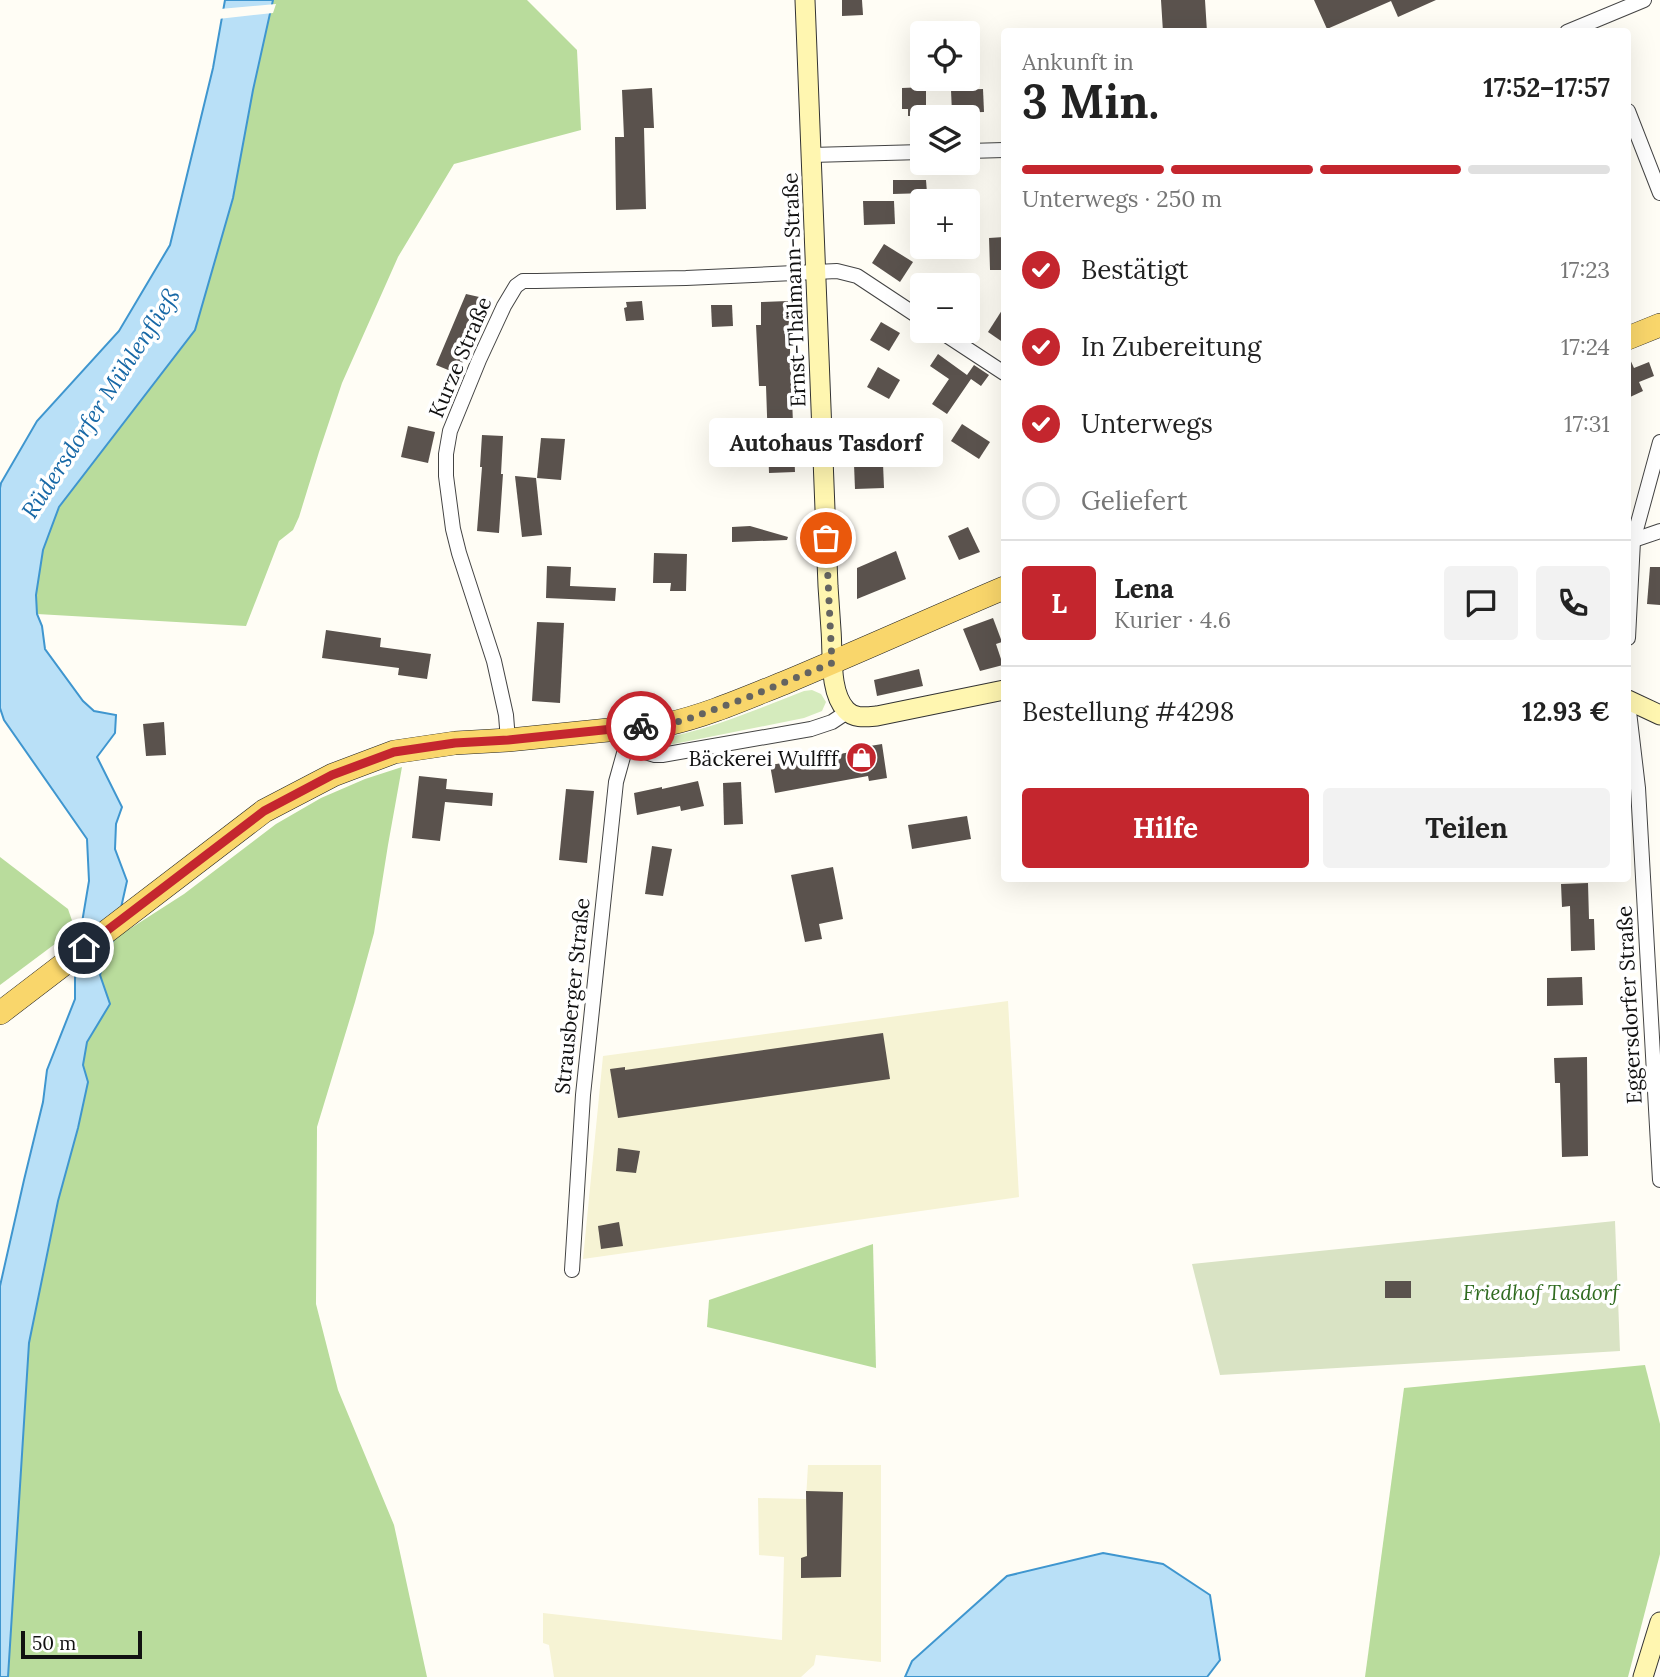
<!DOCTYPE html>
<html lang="de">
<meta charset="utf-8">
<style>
:root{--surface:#fff;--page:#f2f2f2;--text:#222;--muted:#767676;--line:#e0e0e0;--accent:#c4262e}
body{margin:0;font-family:Lora,serif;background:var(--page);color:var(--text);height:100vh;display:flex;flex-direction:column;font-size:26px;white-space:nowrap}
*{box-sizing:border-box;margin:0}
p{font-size:23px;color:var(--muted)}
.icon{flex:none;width:38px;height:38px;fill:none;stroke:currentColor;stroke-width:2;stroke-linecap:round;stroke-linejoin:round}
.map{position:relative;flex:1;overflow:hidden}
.details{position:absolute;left:1001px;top:28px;width:630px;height:854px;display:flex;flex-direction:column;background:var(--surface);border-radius:7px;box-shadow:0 7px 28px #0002}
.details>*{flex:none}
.fabs{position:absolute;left:910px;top:21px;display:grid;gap:14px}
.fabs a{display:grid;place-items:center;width:70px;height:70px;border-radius:7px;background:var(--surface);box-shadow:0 7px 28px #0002;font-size:35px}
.scale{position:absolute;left:21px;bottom:18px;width:121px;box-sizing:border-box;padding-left:7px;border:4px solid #111;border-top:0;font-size:19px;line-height:24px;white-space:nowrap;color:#111;-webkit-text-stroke:5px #fff;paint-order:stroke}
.pin{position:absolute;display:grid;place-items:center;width:60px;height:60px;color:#fff;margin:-30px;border:4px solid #fff;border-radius:50%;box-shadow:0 2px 7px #0007}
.courier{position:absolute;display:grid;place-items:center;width:70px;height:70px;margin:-35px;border:5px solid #c4262e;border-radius:50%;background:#fff;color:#222;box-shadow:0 2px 9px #0007}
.bubble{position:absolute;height:49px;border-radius:7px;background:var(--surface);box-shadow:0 7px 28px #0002;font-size:23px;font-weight:800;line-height:49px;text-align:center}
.overview em{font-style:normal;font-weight:800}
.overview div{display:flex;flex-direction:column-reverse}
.overview{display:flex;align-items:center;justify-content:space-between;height:119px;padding:0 21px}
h1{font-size:46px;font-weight:800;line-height:52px}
.bar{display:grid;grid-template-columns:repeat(4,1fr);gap:10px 7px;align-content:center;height:84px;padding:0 21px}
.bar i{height:9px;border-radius:5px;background:var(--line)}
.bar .on{background:var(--accent)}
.bar p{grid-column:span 4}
.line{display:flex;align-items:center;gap:18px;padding:0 21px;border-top:2px solid var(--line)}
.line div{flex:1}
.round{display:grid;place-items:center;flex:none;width:74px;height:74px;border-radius:7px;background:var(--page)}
ol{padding:0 21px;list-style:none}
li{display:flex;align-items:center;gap:21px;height:77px}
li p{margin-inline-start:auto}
li .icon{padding:7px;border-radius:50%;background:var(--accent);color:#fff;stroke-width:4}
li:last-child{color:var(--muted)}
li i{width:38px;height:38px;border:4px solid var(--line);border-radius:50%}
.cta{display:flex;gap:14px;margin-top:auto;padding:14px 21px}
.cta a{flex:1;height:80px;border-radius:7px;background:var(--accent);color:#fff;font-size:28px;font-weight:800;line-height:80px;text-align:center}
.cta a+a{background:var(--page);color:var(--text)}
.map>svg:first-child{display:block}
</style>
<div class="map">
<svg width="1660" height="1677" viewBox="0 0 1660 1677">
<rect width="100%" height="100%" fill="#fffdf5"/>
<g fill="#f6f3d4">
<polygon points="1008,1001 1019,1197 583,1259 603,1056"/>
<polygon points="808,1465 881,1465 881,1662 816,1655 814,1665 801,1677 554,1677 549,1645 543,1643 543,1613 782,1640 784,1557 759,1555 758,1498 806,1499"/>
</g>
<path fill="#d5ebbd" d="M812,690L821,694L826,702L822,711L804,718L679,743L656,747L643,744L644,741C700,734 752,711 804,691Z"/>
<g fill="#b9dc9c">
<polygon points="273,0 527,0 577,50 581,130 454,164 398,257 342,383 319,452 299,517 293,530 279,541 246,626 37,614 36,595 43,550 59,507 195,330 233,198 253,90"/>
<polygon points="402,767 388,845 374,933 355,1002 317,1127 316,1304 338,1390 394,1525 427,1677 8,1677 29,1343 58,1201 78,1128 88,1082 83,1065 87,1042 110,1004 100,975 105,958 114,939 184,894 276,824 321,798 365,779"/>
<polygon points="0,857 68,909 75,929 0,985"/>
<polygon points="873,1244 876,1368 707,1327 709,1300"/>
<polygon points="1645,1365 1660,1424 1660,1554 1628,1677 1365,1677 1404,1388"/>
</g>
<polygon fill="#d9e3c4" points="1615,1221 1620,1351 1220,1375 1192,1264"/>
<g fill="#b9e0f7" stroke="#3f96cf" stroke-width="2">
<polygon points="225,0 273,0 253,90 233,198 195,330 59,507 43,550 36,595 37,614 42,626 45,649 83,701 94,711 116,715 115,733 97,757 122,807 116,824 115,849 127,881 114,939 105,958 100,975 110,1004 87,1042 83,1065 88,1082 78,1128 58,1201 29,1343 8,1677 0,1677 0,1286 24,1180 43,1102 47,1070 75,999 75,964 89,881 87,839 4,720 0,708 0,488 1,483 37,421 119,331 170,245 213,68"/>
<polygon points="1103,1553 1163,1564 1210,1595 1220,1660 1207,1677 905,1677 912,1661 1007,1576"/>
</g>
<polygon fill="#fffdf5" points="276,4 273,13 218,19 220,9"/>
<g fill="#5a524d">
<polygon points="842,0 862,0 863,15 842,16"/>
<polygon points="1161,0 1205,0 1207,32 1163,32"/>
<polygon points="1314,0 1436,0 1398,17 1391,1 1327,29"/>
<polygon points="926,87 926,116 908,116 908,109 902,109 902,88"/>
<polygon points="652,88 654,128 644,128 646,209 616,210 615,137 624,137 622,90"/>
<polygon points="983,89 984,112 952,113 951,90"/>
<polygon points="893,180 926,180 927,193 893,194"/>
<polygon points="863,201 894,201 895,224 864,225"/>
<polygon points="1004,237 1004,270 990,270 989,238"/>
<polygon points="884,244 913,262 900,282 872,263"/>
<polygon points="466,294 488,299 486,307 487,307 458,374 436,365"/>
<polygon points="642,301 644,320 626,321 624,308 627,307 626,302"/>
<polygon points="788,301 795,472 769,473 766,386 759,386 756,325 761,325 761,302"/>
<polygon points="711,305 732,305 733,326 712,327"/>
<polygon points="1004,307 1004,343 988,332"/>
<polygon points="881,322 900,333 889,351 870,340"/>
<polygon points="938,354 967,375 974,365 989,375 981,386 971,379 947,414 932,404 949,379 930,366"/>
<polygon points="1628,355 1634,368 1649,362 1654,376 1639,382 1643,391 1628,398"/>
<polygon points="878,367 900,380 889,399 867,387"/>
<polygon points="962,424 990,442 979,459 951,441"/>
<polygon points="408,426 435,432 428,463 401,457"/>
<polygon points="482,435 503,436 501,474 503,474 499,533 477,531 482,467 480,467"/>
<polygon points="541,438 565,439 561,480 537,478"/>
<polygon points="882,438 884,488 855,489 853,440"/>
<polygon points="515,476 536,478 542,535 522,537"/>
<polygon points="750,526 788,537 787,540 732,542 732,527"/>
<polygon points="968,527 980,552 959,560 948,536"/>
<polygon points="896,551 906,579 857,599 857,568"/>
<polygon points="654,553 687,554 686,591 670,591 671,583 653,583"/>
<polygon points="547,566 571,567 570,586 616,588 615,601 546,598"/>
<polygon points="1650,567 1660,567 1660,605 1647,604"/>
<polygon points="993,618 1002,642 996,644 1003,665 980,671 963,629"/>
<polygon points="537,622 564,623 560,703 532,701"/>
<polygon points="326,630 381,638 380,647 431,654 427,679 398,675 399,668 322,658"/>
<polygon points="919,669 923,686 877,696 874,680"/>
<polygon points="164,722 166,755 146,756 143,724"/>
<polygon points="882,744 887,778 869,781 868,776 775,793 770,765 864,750 864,747"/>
<polygon points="419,776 447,779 446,789 493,793 492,806 445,802 440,841 412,838"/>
<polygon points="698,781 704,806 681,811 680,806 637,815 634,793 662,787 662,789"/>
<polygon points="741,782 743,824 724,825 723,783"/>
<polygon points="566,789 594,791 587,863 559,860"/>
<polygon points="967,816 971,839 912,849 908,825"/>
<polygon points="652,846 672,849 663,896 645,894"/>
<polygon points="833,867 843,919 819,924 822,939 805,942 791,875"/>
<polygon points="1588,883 1589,919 1594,919 1595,950 1571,951 1570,906 1562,907 1561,884"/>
<polygon points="1582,977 1583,1005 1547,1006 1547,978"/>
<polygon points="883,1033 890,1079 618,1118 610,1069 625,1067 625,1070"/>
<polygon points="1587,1057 1588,1156 1562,1157 1560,1083 1555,1083 1554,1058"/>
<polygon points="618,1148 640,1151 636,1173 616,1171"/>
<polygon points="619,1222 623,1246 601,1249 598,1226"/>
<rect x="1385" y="1281" width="26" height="17"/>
<polygon points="806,1491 843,1492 841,1577 801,1578 801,1558 807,1556"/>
</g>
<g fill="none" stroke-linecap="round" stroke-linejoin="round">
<defs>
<g id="street">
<polyline points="1567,32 1644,0"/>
<polyline points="1628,111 1660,193"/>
<polyline points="968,151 1004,150"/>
<polyline points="811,155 922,152"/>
<polyline points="940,331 1004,373"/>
<polyline points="1628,542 1660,531"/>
<polyline points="1628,638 1633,541 1660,442"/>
<polyline points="1628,703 1638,788 1660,1180"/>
<polyline points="508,740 506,715 494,661 459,553 453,529 446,476 446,454 450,431 479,360 504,306 516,286 523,281 536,281 686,278 837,271 857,276 922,319"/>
<polyline points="626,746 655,755 662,755 811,729 832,722 847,712"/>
<polyline points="572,1270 583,1095 616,782 626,746 623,728"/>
</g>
<g id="secondary">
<path d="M805,0L828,586C829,601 830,616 831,630C833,654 829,692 846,710C854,719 866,717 877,716L1004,690"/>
<polyline points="1628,700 1660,715"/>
<polyline points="1643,1677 1660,1622"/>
</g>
<g id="primary">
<polyline points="1628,338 1660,325"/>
<path d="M0,1013L264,811L333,775L394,752L455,743L508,740L668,724C708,715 746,698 784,683C858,652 931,619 1004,588"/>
</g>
</defs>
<use href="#street" stroke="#444" stroke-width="16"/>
<use href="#secondary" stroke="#333" stroke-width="21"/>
<use href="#primary" stroke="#222" stroke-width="24"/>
<use href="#street" stroke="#fff" stroke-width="14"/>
<use href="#secondary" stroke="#fff6b0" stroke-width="19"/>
<use href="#primary" stroke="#f9d66b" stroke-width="23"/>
</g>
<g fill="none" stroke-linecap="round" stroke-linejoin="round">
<polyline stroke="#646461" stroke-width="7" stroke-dasharray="0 12.6" points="641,726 668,724 685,720 746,698 832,663 826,538"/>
<polyline stroke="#c4262e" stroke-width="9" points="84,948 264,811 332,775 394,752 455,743 508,740 641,726"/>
</g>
<defs>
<symbol id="shop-disc" viewBox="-11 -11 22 22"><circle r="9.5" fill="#c4262e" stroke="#fff"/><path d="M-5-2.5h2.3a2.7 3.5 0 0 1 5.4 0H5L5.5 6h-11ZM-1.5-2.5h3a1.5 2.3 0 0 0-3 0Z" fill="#fff"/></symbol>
</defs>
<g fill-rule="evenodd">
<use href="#shop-disc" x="844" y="740" width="35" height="35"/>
</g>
<g text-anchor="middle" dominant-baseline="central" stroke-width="7" stroke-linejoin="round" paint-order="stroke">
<g font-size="21" fill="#111" stroke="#fff">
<text transform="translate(794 290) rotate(-92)">Ernst-Thälmann-Straße</text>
<text transform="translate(460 357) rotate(-67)">Kurze Straße</text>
<text transform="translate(572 996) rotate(-84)">Strausberger Straße</text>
<text transform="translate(1629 1005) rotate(-93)">Eggersdorfer Straße</text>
</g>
<g font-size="21" fill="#111" stroke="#fff" text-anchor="end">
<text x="838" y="758">Bäckerei Wulfff</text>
</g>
<g font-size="21" font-style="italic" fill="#2f6b1f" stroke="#fff">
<text x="1541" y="1292">Friedhof Tasdorf</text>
</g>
<g font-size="23" font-style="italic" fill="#1768a6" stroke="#fff">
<text transform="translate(100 403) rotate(-57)">Rüdersdorfer Mühlenfließ</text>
</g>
</g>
</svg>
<div class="fabs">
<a><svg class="icon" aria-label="locate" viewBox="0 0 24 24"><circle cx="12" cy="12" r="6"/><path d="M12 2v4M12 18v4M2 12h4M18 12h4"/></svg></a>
<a><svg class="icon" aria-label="layers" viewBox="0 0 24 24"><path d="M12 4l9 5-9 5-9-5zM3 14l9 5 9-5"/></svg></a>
<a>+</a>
<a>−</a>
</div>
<div class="scale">50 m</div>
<div class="pin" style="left:826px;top:538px;background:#ea580c"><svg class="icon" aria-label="bag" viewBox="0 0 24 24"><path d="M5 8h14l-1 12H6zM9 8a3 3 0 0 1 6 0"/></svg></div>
<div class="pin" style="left:84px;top:948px;background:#1f2937"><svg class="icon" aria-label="home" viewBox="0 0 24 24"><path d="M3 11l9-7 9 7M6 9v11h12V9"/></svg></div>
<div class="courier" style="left:641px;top:726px"><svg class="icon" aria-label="bike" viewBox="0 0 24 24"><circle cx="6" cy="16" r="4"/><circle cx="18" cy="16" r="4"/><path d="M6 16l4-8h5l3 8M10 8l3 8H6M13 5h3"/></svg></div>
<div class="bubble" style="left:709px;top:418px;width:234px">Autohaus Tasdorf</div>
<section class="details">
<div class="overview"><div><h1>3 Min.</h1><p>Ankunft in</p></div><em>17:52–17:57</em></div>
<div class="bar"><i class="on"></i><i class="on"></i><i class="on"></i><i></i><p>Unterwegs · 250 m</p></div>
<ol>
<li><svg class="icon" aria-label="check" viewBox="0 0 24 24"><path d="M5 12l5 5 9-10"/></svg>Bestätigt<p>17:23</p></li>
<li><svg class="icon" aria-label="check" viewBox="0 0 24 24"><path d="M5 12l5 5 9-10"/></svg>In Zubereitung<p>17:24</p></li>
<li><svg class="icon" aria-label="check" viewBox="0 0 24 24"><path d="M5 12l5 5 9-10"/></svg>Unterwegs<p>17:31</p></li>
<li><i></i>Geliefert</li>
</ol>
<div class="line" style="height:126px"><b class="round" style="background:var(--accent);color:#fff">L</b><div><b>Lena</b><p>Kurier · 4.6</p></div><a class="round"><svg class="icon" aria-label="chat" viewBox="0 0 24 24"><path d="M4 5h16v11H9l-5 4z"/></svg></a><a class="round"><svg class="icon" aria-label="phone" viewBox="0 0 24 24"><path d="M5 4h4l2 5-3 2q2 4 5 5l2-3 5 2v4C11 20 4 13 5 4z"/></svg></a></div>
<div class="line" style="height:91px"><div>Bestellung #4298</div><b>12.93 €</b></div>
<div class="cta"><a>Hilfe</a><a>Teilen</a></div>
</section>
</div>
